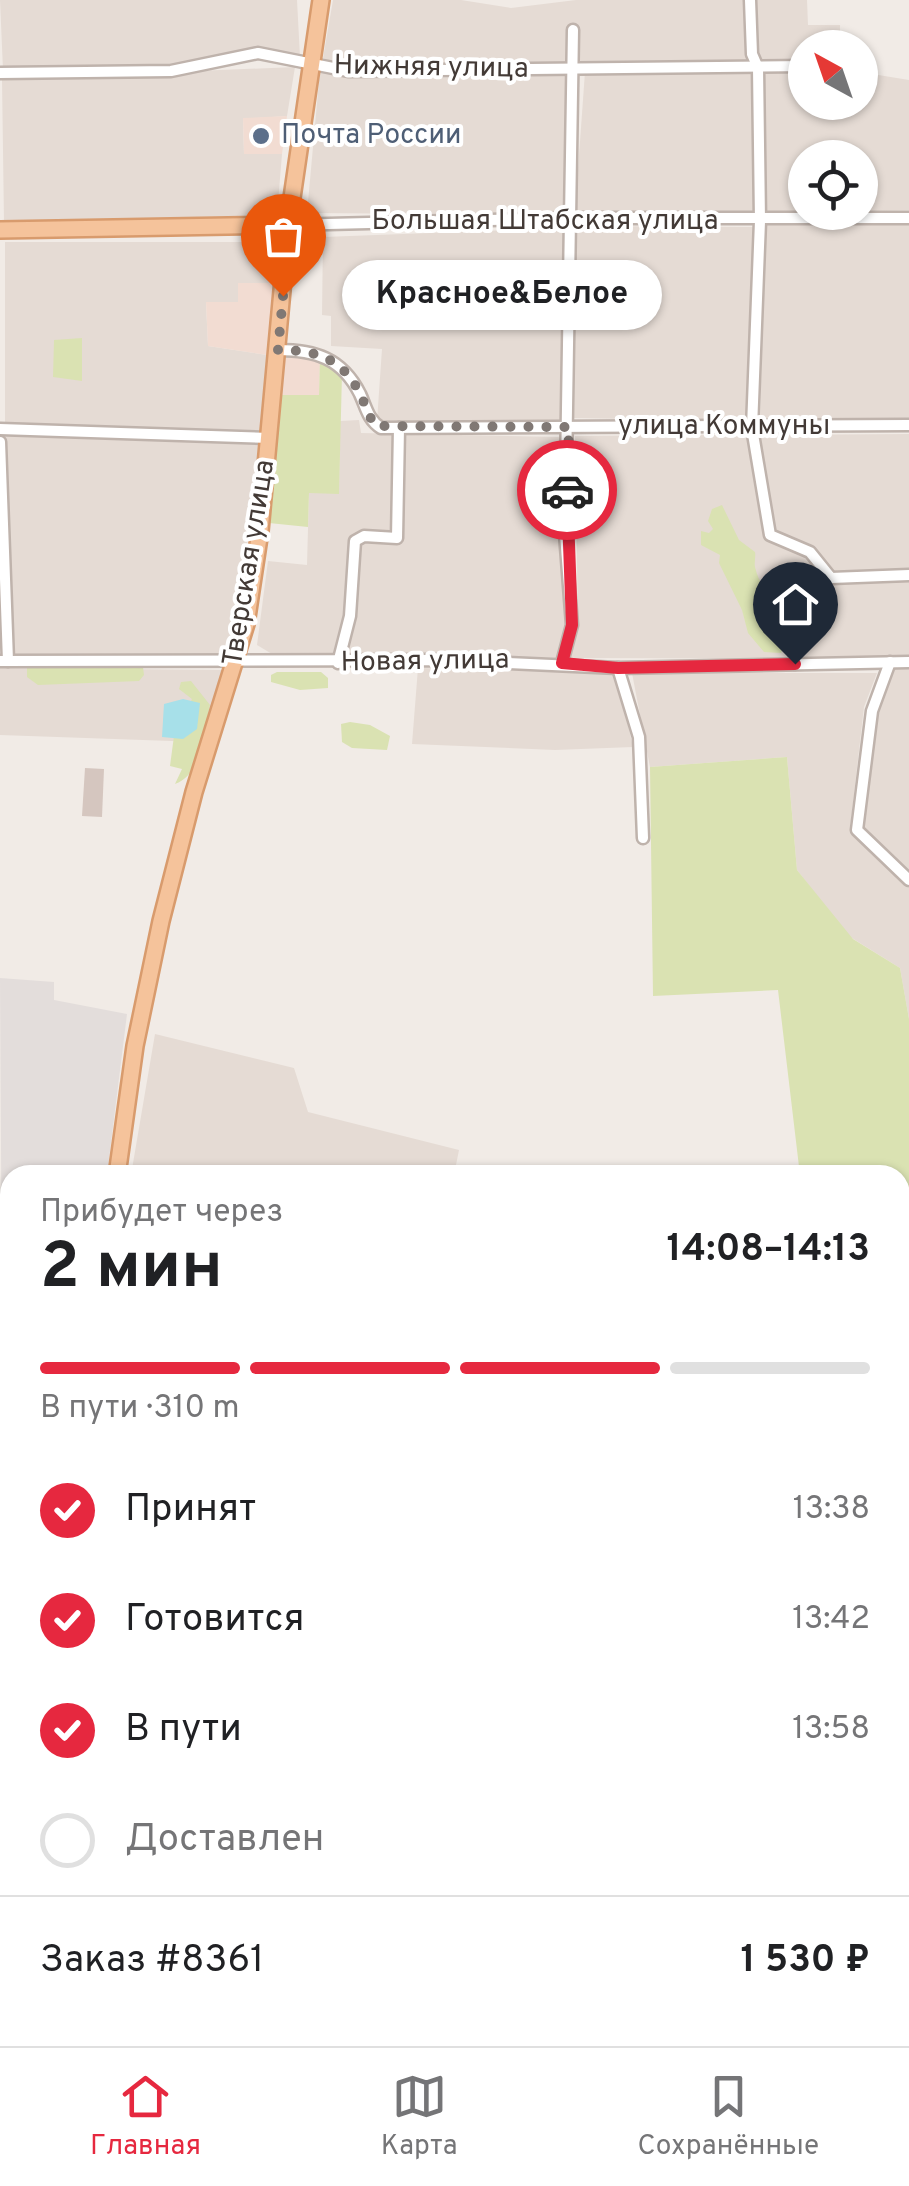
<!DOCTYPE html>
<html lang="ru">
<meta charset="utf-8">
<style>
:root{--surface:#fff;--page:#f2f2f2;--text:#202124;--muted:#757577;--line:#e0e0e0;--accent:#e6283f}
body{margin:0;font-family:Overpass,sans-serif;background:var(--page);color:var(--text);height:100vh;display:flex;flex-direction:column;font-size:38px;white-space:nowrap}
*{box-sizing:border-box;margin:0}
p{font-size:32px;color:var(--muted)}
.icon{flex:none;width:55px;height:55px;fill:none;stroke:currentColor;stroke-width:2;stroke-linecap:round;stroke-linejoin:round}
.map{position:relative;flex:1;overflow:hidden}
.drawer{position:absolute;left:0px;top:1165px;width:910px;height:882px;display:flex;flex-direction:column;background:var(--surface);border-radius:30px 30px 0 0;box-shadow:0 2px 8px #0004}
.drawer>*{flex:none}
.needle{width:65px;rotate:320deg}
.fabs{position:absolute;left:788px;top:30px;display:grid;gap:20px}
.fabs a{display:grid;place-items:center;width:90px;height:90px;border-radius:50%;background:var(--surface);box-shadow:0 2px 8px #0004;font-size:50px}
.pin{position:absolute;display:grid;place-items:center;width:85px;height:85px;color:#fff;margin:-102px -42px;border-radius:50% 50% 50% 0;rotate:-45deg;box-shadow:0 0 10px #0007}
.pin .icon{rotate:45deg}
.courier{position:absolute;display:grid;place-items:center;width:100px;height:100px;margin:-50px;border:8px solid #e6283f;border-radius:50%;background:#fff;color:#222;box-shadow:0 2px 12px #0007}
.bubble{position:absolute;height:70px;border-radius:35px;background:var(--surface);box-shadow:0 2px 8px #0004;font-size:32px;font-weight:700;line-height:70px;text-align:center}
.head em{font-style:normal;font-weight:700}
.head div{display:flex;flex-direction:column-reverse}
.head{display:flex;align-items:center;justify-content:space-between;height:170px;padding:0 40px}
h1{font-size:65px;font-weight:700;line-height:75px}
.bar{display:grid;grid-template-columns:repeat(4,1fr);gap:15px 10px;align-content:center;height:120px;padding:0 40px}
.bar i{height:12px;border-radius:8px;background:var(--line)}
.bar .on{background:var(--accent)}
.bar p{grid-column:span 4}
.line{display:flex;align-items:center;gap:25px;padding:0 40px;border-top:2px solid var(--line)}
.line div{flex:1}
ol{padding:0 40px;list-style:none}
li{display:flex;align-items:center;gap:30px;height:110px}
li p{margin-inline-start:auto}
li .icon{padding:10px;border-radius:50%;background:var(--accent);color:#fff;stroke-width:4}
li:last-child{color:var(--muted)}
li i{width:55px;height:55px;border:5px solid var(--line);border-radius:50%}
.tab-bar{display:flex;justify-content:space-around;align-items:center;height:140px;border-top:2px solid var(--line);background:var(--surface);font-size:28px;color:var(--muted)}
.tab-bar a{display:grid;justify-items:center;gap:5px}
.tab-bar .on{color:var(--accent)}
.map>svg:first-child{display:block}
</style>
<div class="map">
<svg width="909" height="2046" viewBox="0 0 909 2046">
<rect width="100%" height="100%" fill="#f1ebe6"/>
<g fill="#e5dbd4">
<polygon points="0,0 297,0 300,57 258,48 168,65 3,70"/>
<polygon points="333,0 461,0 511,8 576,0 807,0 808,25 840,25 840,47 805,48 805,64 349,69 323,58"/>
<polygon points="295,67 287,116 243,119 244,154 282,154 277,215 4,222 2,79"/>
<polygon points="320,70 445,78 564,73 573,80 566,215 307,213"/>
<polygon points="761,70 805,71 805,102 860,102 860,72 909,80 909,210 860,211 860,158 805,158 805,212 813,213 766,214"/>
<polygon points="585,72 754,72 753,214 575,211"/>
<polygon points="909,222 909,420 760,421 765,225"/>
<polygon points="576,226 755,227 746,421 574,418"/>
<polygon points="567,228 566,424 377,421 382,349 331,346 331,316 322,315 323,237"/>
<polygon points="5,242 279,242 278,283 239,283 238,303 206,303 208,346 274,356 264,431 5,425"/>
<polygon points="359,420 361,433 560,437 567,625 559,658 272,654 257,645 268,561 307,565 309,493 339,493 340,421"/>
<polygon points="4,434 259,441 234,658 14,654"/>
<polygon points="909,434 909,659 571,658 578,624 575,436"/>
<polygon points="0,668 224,670 200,742 0,735"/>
<polygon points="418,668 616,673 633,747 555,750 412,744"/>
<polygon points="895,669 909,669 909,873 860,828 874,711"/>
<polygon points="632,673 877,673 864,707 850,829 909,888 909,1019 900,968 847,935 797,870 787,757 650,767"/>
<polygon points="155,1034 294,1068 308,1112 459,1150 454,1175 131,1175"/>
</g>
<g fill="#f2dcd2">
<polygon points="287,116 282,154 244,154 243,118"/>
<polygon points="238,283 278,283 274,356 208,346 206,302 238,302"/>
<polygon points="282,358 320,358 319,395 282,395"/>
</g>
<g fill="#e3dddb">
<polygon points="0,978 54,982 54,1000 127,1014 107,1175 10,1175 10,1283 2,1311"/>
<polygon points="115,2038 231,2038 231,2046 114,2046"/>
</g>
<g fill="#dae2b2">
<polygon points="82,338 82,381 53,377 54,340"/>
<polygon points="320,356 342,373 339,494 309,493 308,527 269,523 281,395 319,395"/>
<path d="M722,505L739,540L755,552C756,557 754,562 755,567C763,604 805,613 781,653L764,652L748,633L742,610L719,563L720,555L701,545V531L709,533L713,529L708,521L712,509Z"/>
<polygon points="27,665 143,667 144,675 139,681 38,685 27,677"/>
<polygon points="277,672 321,672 328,678 328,688 300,690 271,682 271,675"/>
<path d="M191,681L210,705C204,730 202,775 175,784L182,769L170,766L174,736L192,699L179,689L181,682Z"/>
<polygon points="350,722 370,725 390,736 387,750 352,748 342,742 341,724"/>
<polygon points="787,757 797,870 853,939 900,968 909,1019 909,1249 900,1250 900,1175 800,1175 778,990 653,996 650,767"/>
<polygon points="10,1380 10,1673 0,1633 0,1386"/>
<polygon points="253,2038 545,2038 548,2046 246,2046"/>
</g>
<polygon fill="#a7e0e9" points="183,699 200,703 197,729 183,739 162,737 164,704"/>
<polygon fill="#d5c6bf" points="85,768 104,769 102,817 82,816"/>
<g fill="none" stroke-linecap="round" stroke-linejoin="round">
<defs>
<g id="street">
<polyline points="750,0 752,54 758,68 760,221 752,428 770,535 810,552 831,578 909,575"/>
<polyline points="860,64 867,64"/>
<polyline points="0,73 171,71 258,53 348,71 805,66"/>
<polyline points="288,225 570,218 909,218"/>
<path d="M278,350C315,350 342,358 360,394C366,407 368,420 381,428L909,425"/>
<polyline points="0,429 270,438"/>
<polyline points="0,442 8,661"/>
<polyline points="0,661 438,660 618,668 909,662"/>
<polyline points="890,662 872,711 857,830 909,880"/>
<polyline points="338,663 350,616 355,541 364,536 397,538 399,428"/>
<polyline points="562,663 572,625 565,534 573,30"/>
<polyline points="795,664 792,586 831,578"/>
<polyline points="618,668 639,737 643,838"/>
<polyline points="900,1358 909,1356"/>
<polyline points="0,1378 10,1374"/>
</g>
<polyline id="secondary" points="660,2038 663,2046"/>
<g id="primary">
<polyline points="0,230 288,225"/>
<polyline points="117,1175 135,1046 161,921 194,792 246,624 260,531 288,225 321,0"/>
<polyline points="8,2046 10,2030"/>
</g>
</defs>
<use href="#street" stroke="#bfb3ac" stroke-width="15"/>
<use href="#secondary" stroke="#d0b49c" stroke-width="20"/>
<use href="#primary" stroke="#d89b6d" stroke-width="20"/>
<use href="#street" stroke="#fff" stroke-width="10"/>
<use href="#secondary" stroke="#f9e0c8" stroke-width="15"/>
<use href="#primary" stroke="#f5c39b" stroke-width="15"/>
</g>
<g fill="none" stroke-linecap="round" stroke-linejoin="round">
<path stroke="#807874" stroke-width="10" stroke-dasharray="0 18" d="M283,296L278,350C314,350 340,357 358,390C365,402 367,415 376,426L569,427L567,490"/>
<polyline stroke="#e6283f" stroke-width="12" points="567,490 572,625 562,663 618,668 795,664"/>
</g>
<circle fill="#5c6f8a" stroke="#fff" stroke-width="4" cx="261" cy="136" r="10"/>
<g text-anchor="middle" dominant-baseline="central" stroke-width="8" stroke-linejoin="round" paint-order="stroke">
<g font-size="28" fill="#433a36" stroke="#fff">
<text transform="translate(431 68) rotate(1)">Нижняя улица</text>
<text x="545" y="222">Большая Штабская улица</text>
<text x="724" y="427">улица Коммуны</text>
<text transform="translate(250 563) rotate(-81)">Тверская улица</text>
<text transform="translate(425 662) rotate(-1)">Новая улица</text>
</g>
<g font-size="28" fill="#4e5e75" stroke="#fff" text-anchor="start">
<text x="281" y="136">Почта России</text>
</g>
</g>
</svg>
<div class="fabs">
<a><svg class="needle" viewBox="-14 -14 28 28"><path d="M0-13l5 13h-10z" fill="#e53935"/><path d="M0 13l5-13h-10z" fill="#757577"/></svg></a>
<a><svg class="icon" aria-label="locate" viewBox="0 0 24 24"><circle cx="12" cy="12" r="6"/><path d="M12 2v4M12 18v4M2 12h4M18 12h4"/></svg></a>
</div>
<div class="pin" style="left:283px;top:296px;background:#ea580c"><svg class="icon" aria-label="bag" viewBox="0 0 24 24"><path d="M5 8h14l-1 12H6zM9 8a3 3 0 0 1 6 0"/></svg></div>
<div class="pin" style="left:795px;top:664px;background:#1f2937"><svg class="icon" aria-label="home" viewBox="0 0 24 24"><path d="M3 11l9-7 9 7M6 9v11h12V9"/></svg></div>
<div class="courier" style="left:567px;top:490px"><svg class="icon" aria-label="car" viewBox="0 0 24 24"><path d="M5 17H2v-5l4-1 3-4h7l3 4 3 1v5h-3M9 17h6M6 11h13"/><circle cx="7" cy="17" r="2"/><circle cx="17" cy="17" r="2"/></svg></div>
<div class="bubble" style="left:342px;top:260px;width:320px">Красное&amp;Белое</div>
<section class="drawer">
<div class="head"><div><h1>2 мин</h1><p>Прибудет через</p></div><em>14:08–14:13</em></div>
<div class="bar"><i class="on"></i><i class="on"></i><i class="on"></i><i></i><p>В пути · 310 m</p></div>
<ol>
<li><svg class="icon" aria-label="check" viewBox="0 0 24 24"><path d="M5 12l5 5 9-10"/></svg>Принят<p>13:38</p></li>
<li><svg class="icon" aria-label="check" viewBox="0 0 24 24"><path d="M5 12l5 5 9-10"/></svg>Готовится<p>13:42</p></li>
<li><svg class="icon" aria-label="check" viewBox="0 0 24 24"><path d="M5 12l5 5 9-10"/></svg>В пути<p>13:58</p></li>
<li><i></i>Доставлен</li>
</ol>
<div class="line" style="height:130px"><div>Заказ #8361</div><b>1 530 ₽</b></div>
</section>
</div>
<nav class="tab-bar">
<a class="on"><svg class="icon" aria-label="home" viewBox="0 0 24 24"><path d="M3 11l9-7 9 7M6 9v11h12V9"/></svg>Главная</a>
<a><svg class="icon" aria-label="map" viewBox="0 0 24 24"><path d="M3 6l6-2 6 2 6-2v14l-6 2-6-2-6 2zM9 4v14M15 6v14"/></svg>Карта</a>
<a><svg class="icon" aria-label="saved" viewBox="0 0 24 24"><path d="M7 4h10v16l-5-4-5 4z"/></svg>Сохранённые</a>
</nav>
